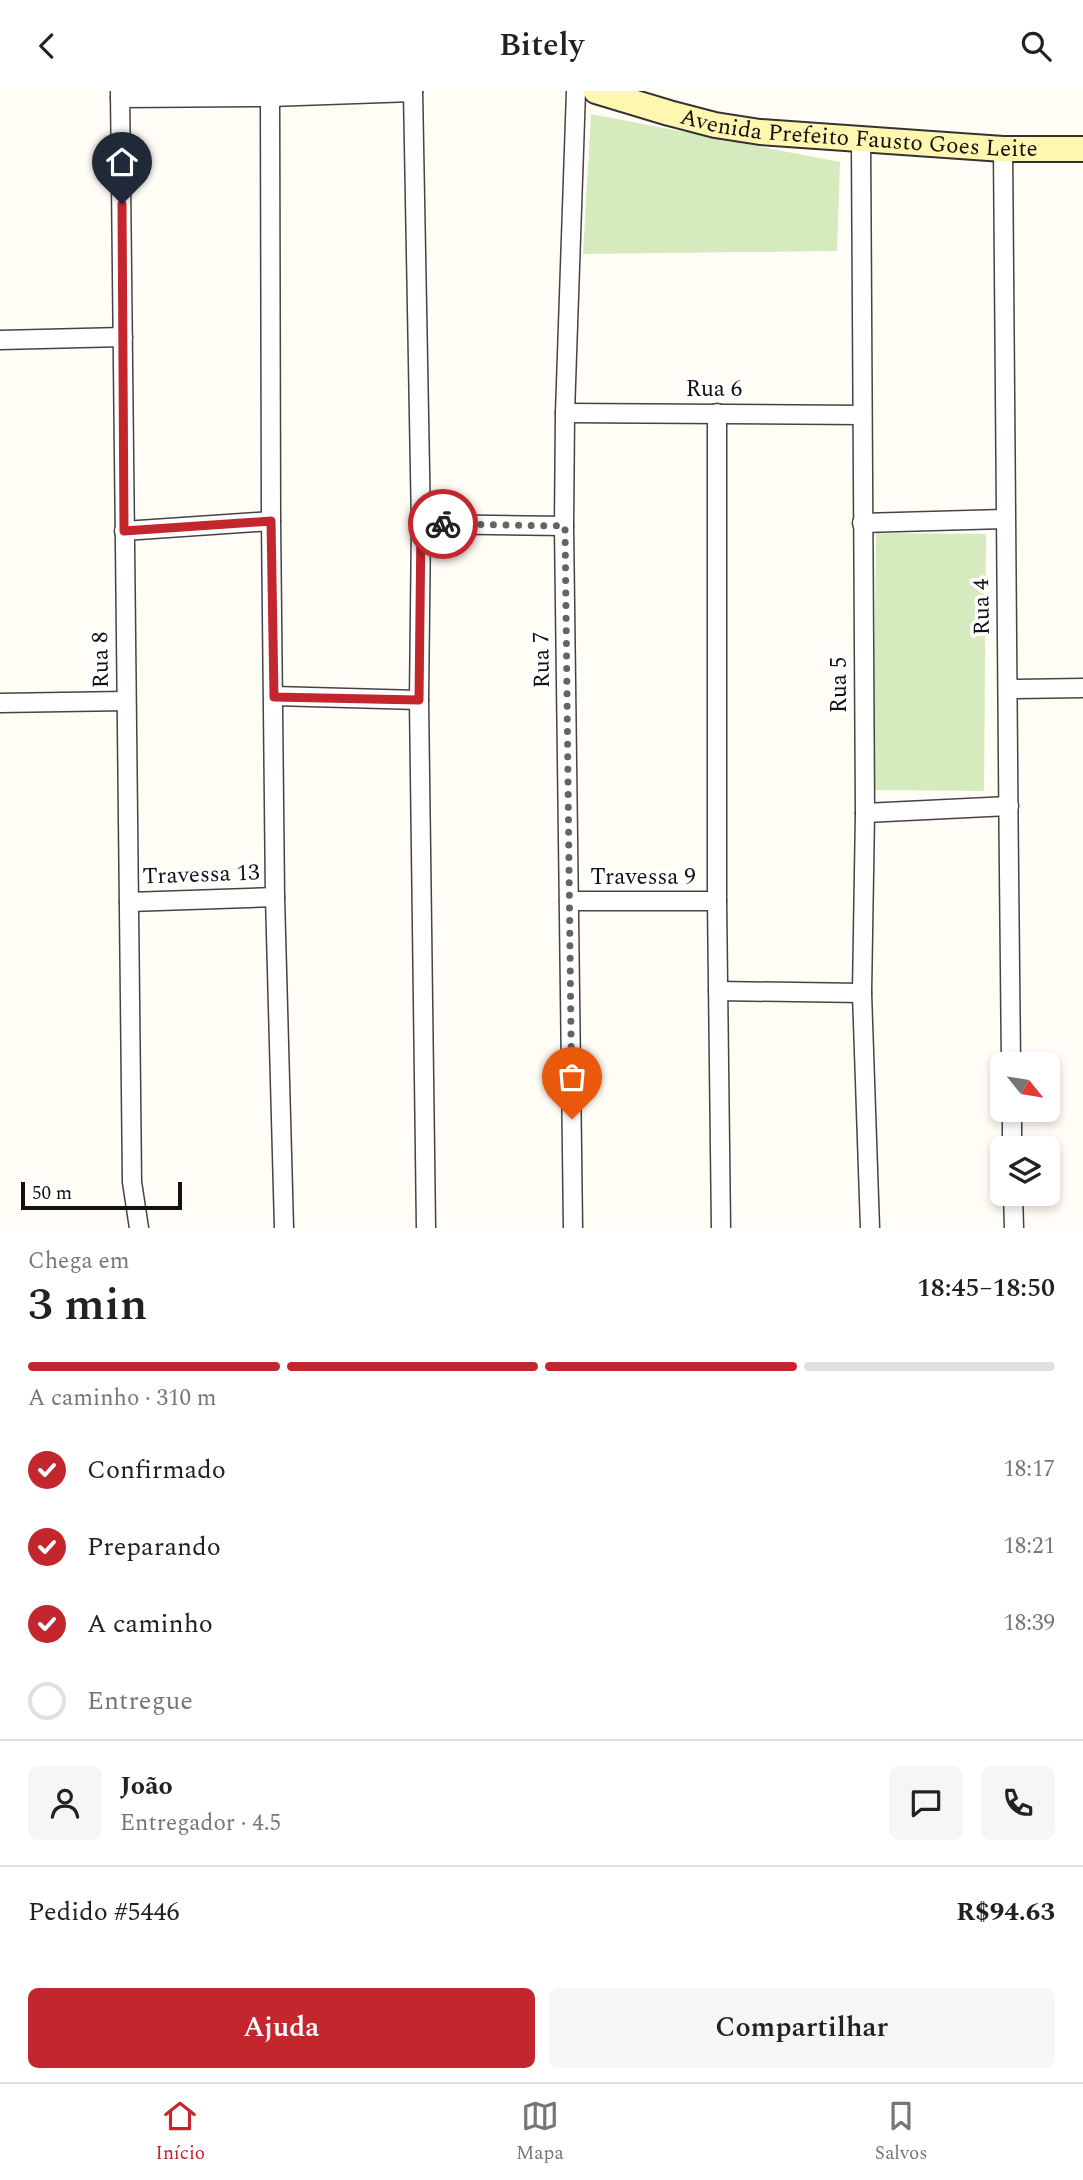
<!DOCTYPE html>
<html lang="pt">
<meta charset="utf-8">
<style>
:root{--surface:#fff;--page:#f6f6f6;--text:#222;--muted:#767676;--line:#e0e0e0;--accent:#c4262e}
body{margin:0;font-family:Spectral,serif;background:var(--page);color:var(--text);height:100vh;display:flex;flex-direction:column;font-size:26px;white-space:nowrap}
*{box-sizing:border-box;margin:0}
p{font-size:23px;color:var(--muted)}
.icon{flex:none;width:38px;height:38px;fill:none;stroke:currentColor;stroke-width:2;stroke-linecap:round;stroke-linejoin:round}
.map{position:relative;height:1137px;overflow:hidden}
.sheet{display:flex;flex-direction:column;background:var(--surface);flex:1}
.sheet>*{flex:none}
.needle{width:46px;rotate:120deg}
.fabs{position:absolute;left:990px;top:961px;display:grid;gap:14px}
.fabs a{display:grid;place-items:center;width:70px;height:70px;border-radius:10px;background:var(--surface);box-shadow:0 4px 10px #0003;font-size:35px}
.scale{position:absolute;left:21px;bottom:18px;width:161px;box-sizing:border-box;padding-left:7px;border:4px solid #111;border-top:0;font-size:19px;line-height:24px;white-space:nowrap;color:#111;-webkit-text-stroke:5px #fff;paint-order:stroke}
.pin{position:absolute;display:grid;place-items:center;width:60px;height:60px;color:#fff;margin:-72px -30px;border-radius:50% 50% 50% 0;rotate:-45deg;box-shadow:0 0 7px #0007}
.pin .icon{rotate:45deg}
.courier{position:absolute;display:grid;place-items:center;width:70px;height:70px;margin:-35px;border:5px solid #c4262e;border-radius:50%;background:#fff;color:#222;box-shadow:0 2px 9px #0007}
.summary em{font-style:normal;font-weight:600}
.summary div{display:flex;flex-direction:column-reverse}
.summary{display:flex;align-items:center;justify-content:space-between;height:119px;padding:0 28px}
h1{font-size:46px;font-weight:600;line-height:52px}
.bar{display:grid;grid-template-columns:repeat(4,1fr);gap:10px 7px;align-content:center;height:84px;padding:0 28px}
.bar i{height:9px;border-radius:5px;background:var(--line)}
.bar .on{background:var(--accent)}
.bar p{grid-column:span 4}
.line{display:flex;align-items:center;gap:18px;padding:0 28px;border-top:2px solid var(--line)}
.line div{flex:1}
.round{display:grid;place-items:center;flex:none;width:74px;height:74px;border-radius:10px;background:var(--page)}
ol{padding:0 28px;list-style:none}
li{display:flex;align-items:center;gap:21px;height:77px}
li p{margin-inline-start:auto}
li .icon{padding:7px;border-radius:50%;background:var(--accent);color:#fff;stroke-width:4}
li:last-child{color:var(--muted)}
li i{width:38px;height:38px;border:4px solid var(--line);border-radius:50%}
.cta{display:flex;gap:14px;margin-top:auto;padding:14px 28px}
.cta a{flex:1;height:80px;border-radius:10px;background:var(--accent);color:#fff;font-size:28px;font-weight:600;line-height:80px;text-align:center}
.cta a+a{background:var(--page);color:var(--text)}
header{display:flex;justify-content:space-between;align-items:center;height:91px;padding:0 28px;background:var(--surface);font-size:32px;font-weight:600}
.tab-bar{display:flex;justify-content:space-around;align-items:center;height:98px;border-top:2px solid var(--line);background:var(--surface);font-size:19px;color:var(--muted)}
.tab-bar a{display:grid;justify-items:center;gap:4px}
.tab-bar .on{color:var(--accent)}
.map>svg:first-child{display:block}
</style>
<header><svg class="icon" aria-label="back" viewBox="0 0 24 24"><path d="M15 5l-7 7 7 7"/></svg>Bitely<svg class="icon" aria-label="search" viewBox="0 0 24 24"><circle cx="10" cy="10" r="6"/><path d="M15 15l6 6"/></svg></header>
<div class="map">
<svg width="1083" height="1137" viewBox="0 0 1083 1137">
<rect width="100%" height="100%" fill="#fffdf5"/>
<g fill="#d5ebbd">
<polygon points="591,23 840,71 837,160 583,163"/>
<polygon points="876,442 986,443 984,700 873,699"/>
</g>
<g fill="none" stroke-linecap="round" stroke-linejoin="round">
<defs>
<g id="street">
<polyline points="120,0 132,1091 139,1137"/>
<polyline points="413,0 421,433 419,609 426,1137"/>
<polyline points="270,6 271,430 275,806 284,1137"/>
<polyline points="120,7 270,6 413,1"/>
<polyline points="861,50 865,722 862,902 870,1137"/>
<path d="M1003,58C1004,363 1008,668 1011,973"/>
<polyline points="0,249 123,246"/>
<polyline points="565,322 862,324"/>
<polyline points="717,322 717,810 721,1137"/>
<polyline points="862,432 1004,428"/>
<polyline points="421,433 564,435"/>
<polyline points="124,440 271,430"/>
<polyline points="1008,598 1083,597"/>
<polyline points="274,605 419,609"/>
<polyline points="0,612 126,610"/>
<polyline points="865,722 1009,715"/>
<polyline points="569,810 717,810"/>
<polyline points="129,811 275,806"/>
<polyline points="718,900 862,902"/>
<polyline points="1012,1018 1012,1057"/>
<polyline points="1013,1102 1014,1137"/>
<polyline points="573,1137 564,435 565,322 576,0"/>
</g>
<g id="secondary">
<path id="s1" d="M596,0L669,22L715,34L760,41L1003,58H1083"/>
</g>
</defs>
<use href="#street" stroke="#444" stroke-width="21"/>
<use href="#secondary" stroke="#333" stroke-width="28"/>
<use href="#street" stroke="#fff" stroke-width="18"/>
<use href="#secondary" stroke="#fff6b0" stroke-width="24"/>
</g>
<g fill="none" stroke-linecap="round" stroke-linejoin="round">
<polyline stroke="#646461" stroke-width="7" stroke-dasharray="0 12.6" points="443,433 565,435 572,1028"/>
<polyline stroke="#c4262e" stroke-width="9" points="122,113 124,440 271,430 274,606 419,609 421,433 443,433"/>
</g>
<g text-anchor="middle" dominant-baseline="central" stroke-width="7" stroke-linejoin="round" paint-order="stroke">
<g font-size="23" fill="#111" stroke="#fff">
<text stroke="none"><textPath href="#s1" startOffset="268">Avenida Prefeito Fausto Goes Leite</textPath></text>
<text x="714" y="298">Rua 6</text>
<text transform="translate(982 516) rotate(-91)">Rua 4</text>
<text transform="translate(101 569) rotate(-91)">Rua 8</text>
<text transform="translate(542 569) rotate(-91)">Rua 7</text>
<text transform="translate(839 594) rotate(-90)">Rua 5</text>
<text transform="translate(201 784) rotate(-2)">Travessa 13</text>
<text x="643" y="786">Travessa 9</text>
</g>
</g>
</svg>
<div class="fabs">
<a><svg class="needle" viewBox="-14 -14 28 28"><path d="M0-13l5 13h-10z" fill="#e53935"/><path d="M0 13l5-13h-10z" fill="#767676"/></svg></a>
<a><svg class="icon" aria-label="layers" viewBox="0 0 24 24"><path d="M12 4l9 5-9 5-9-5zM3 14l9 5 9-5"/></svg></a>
</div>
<div class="scale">50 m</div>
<div class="pin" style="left:572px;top:1028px;background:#ea580c"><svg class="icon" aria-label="bag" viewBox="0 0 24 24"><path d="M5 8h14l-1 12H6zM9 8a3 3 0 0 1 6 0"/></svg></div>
<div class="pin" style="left:122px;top:113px;background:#1f2937"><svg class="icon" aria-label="home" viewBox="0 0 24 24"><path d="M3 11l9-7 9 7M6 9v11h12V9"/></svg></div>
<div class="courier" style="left:443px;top:433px"><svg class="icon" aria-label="bike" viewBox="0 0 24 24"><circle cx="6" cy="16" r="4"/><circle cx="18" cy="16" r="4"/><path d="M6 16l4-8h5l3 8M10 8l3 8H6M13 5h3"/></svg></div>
</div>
<section class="sheet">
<div class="summary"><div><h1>3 min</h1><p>Chega em</p></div><em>18:45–18:50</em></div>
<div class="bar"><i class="on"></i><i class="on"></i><i class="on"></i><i></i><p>A caminho · 310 m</p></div>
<ol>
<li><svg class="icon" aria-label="check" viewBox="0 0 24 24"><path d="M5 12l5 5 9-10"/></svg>Confirmado<p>18:17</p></li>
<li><svg class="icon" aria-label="check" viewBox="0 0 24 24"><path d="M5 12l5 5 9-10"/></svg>Preparando<p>18:21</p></li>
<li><svg class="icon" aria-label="check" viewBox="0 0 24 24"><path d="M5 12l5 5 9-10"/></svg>A caminho<p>18:39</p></li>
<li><i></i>Entregue</li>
</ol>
<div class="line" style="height:126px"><a class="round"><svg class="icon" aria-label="person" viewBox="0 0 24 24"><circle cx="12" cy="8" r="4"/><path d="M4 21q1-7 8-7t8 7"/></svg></a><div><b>João</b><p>Entregador · 4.5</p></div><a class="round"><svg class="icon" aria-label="chat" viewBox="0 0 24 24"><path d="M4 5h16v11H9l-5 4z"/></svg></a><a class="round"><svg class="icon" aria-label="phone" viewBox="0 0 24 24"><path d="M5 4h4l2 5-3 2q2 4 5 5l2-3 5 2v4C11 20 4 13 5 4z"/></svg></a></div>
<div class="line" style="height:91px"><div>Pedido #5446</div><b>R$94.63</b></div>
<div class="cta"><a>Ajuda</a><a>Compartilhar</a></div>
</section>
<nav class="tab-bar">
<a class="on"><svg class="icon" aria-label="home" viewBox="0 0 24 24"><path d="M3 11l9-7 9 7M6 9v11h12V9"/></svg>Início</a>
<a><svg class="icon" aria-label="map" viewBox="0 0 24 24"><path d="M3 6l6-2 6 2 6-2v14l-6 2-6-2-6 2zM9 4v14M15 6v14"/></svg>Mapa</a>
<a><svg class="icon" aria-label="saved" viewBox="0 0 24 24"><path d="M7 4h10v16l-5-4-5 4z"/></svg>Salvos</a>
</nav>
